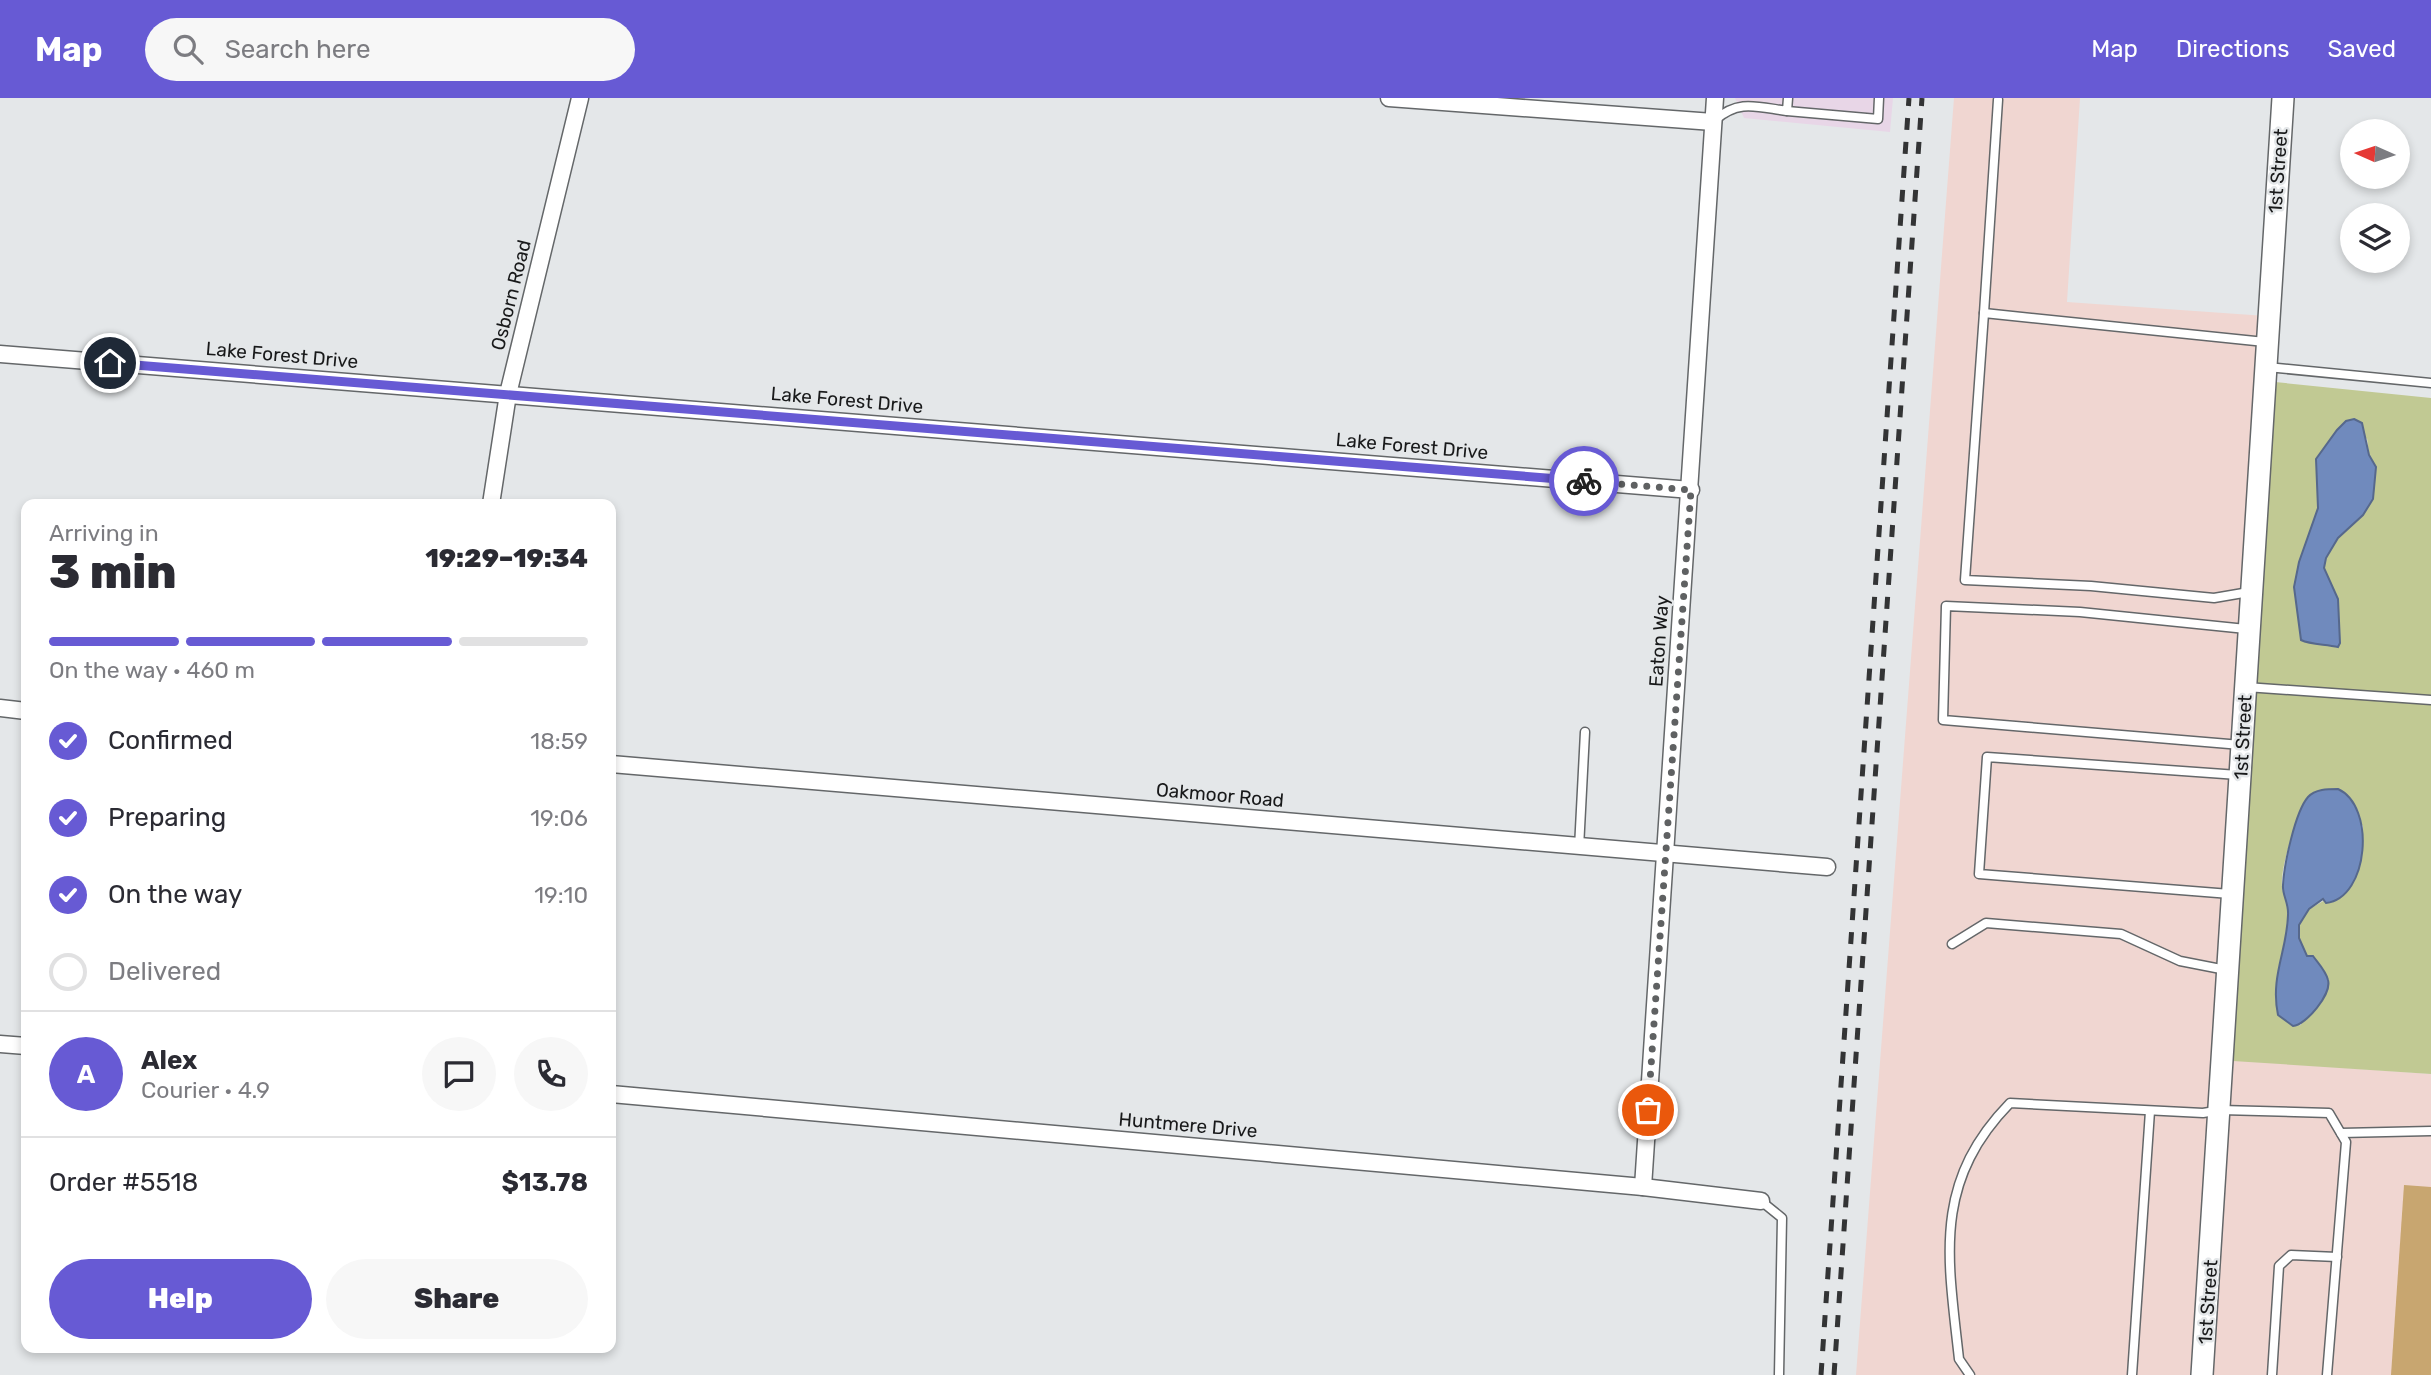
<!DOCTYPE html>
<meta charset="utf-8">
<style>
:root{--surface:#fff;--page:#f7f7f7;--text:#2b2b33;--muted:#7c7c81;--line:#e1e1e2;--accent:#675ad4}
body{margin:0;font-family:Rubik,sans-serif;background:var(--page);color:var(--text);height:100vh;display:flex;flex-direction:column;font-size:26px;white-space:nowrap}
*{box-sizing:border-box;margin:0}
p{font-size:23px;color:var(--muted)}
.icon{flex:none;width:38px;height:38px;fill:none;stroke:currentColor;stroke-width:2;stroke-linecap:round;stroke-linejoin:round}
.map{position:relative;flex:1;overflow:hidden}
.details{position:absolute;left:21px;top:401px;width:595px;height:854px;display:flex;flex-direction:column;background:var(--surface);border-radius:14px;box-shadow:0 4px 10px #0003}
.details>*{flex:none}
.needle{width:46px;rotate:273deg}
.controls{position:absolute;left:2340px;top:21px;display:grid;gap:14px}
.controls a{display:grid;place-items:center;width:70px;height:70px;border-radius:50%;background:var(--surface);box-shadow:0 4px 10px #0003;font-size:35px}
.pin{position:absolute;display:grid;place-items:center;width:60px;height:60px;color:#fff;margin:-30px;border:4px solid #fff;border-radius:50%;box-shadow:0 2px 7px #0007}
.courier{position:absolute;display:grid;place-items:center;width:70px;height:70px;margin:-35px;border:5px solid #675ad4;border-radius:50%;background:#fff;color:#222;box-shadow:0 2px 9px #0007}
.head em{font-style:normal;font-weight:800}
.head div{display:flex;flex-direction:column-reverse}
.head{display:flex;align-items:center;justify-content:space-between;height:119px;padding:0 28px}
h1{font-size:46px;font-weight:800;line-height:52px}
.bar{display:grid;grid-template-columns:repeat(4,1fr);gap:10px 7px;align-content:center;height:84px;padding:0 28px}
.bar i{height:9px;border-radius:5px;background:var(--line)}
.bar .active{background:var(--accent)}
.bar p{grid-column:span 4}
.line{display:flex;align-items:center;gap:18px;padding:0 28px;border-top:2px solid var(--line)}
.line div{flex:1}
.round{display:grid;place-items:center;flex:none;width:74px;height:74px;border-radius:37px;background:var(--page)}
ol{padding:0 28px;list-style:none}
li{display:flex;align-items:center;gap:21px;height:77px}
li p{margin-inline-start:auto}
li .icon{padding:7px;border-radius:50%;background:var(--accent);color:#fff;stroke-width:4}
li:last-child{color:var(--muted)}
li i{width:38px;height:38px;border:4px solid var(--line);border-radius:50%}
.primary-button{display:flex;gap:14px;margin-top:auto;padding:14px 28px}
.primary-button a{flex:1;height:80px;border-radius:42px;background:var(--accent);color:#fff;font-size:28px;font-weight:800;line-height:80px;text-align:center}
.primary-button a+a{background:var(--page);color:var(--text)}
header{display:flex;align-items:center;gap:42px;box-sizing:border-box;height:98px;padding:0 35px;background:var(--accent);color:#fff}
header strong{font-size:33px}
nav{display:flex;gap:38px;margin-inline-start:auto;font-size:24px}
.search{width:490px;height:63px;background:var(--page);display:flex;align-items:center;gap:18px;box-sizing:border-box;padding:0 24px;border-radius:38px;color:var(--muted);font-size:26px}
.map>svg:first-child{display:block}
</style>
<header>
<strong>Map</strong>
<div class="search"><svg class="icon" aria-label="search" viewBox="0 0 24 24"><circle cx="10" cy="10" r="6"/><path d="M15 15l6 6"/></svg>Search here</div>
<nav><a>Map</a><a>Directions</a><a>Saved</a></nav>
</header>
<div class="map">
<svg width="2431" height="1277" viewBox="0 0 2431 1277">
<defs>
<filter id="shadow"><feDropShadow dx="8" dy="4.5" stdDeviation="0" flood-color="#0004"/></filter>
</defs>
<rect width="100%" height="100%" fill="#e4e7e9"/>
<polygon fill="#e8d6e7" points="1735,0 1893,0 1890,34 1744,20"/>
<polygon fill="#f0d6d1" points="1954,0 2080,0 2067,204 2280,219 2233,962 2431,976 2431,1277 1856,1277"/>
<path fill="#c1c993" fill-rule="evenodd" d="M2275,284L2431,300V976L2233,963ZM2367,340L2369,357L2376,369L2363,417L2338,440L2326,460L2324,470L2332,487L2330,547L2301,542L2294,489L2318,410ZM2329,691L2363,728L2360,767L2352,787L2309,811L2299,827V840L2307,858L2301,927L2293,928L2278,916C2270,882 2285,854 2288,820C2289,805 2284,800 2282,789C2280,766 2298,719 2308,699Z"/>
<g fill="#708abd" stroke="#56688c" stroke-width="2">
<path d="M2354,321L2362,325L2369,357L2376,369L2373,401L2363,417L2338,440L2326,460L2324,470L2338,501L2340,545L2338,549C2326,546 2311,547 2301,542L2294,489L2299,464L2318,410L2316,361L2337,332L2346,323Z"/>
<path d="M2338,691C2376,708 2369,800 2326,805L2323,801L2309,811L2299,827V840L2307,858H2313C2318,865 2326,873 2328,882C2332,896 2306,927 2293,928L2278,917C2270,879 2287,853 2288,817C2289,805 2282,797 2283,787C2284,767 2295,714 2308,699C2315,691 2328,691 2338,691Z"/>
</g>
<polygon fill="#c8a670" filter="url(#shadow)" points="2404,1087 2431,1089 2431,1277 2391,1277"/>
<g fill="none" stroke-linecap="round" stroke-linejoin="round">
<defs>
<g id="service">
<polyline points="1787,13 1878,21 1879,0"/>
<path d="M1715,22C1739,1 1757,9 1787,13L1788,0"/>
<polyline points="1984,215 1998,2"/>
<polyline points="2267,269 2431,285"/>
<polyline points="2249,494 2214,500 2091,488 1965,482 1984,215 2265,244"/>
<polyline points="2246,589 2431,602"/>
<polyline points="2241,647 1943,622 1946,508 2080,514 2246,531"/>
<polyline points="1579,750 1585,634"/>
<polyline points="2230,796 1979,776 1987,659 2238,677"/>
<polyline points="1952,846 1986,825 2121,836 2180,863 2226,872"/>
<polyline points="2341,1035 2431,1033"/>
<polyline points="1761,1103 1782,1120 1779,1277"/>
<path d="M1970,1277L1959,1261C1948,1160 1932,1085 2010,1005L2203,1015L2221,1012L2329,1015L2346,1044L2327,1277"/>
<polyline points="2132,1277 2150,1013"/>
<polyline points="2272,1277 2279,1168 2291,1157 2337,1159"/>
</g>
<g id="minor">
<polyline points="1389,0 1713,24"/>
<polyline points="0,256 1691,392"/>
<polyline points="491,406 508,296 580,0"/>
<polyline points="0,610 26,613"/>
<polyline points="611,666 1827,769"/>
<polyline points="0,946 26,948"/>
<polyline points="611,996 1643,1089 1761,1103"/>
<polyline points="1643,1089 1715,0"/>
</g>
<polyline id="tertiary" points="2202,1277 2283,0"/>
</defs>
<use href="#service" stroke="#646769" stroke-width="11"/>
<use href="#minor" stroke="#646769" stroke-width="19"/>
<use href="#tertiary" stroke="#646769" stroke-width="24"/>
<use href="#service" stroke="#fff" stroke-width="8"/>
<use href="#minor" stroke="#fff" stroke-width="16"/>
<use href="#tertiary" stroke="#fff" stroke-width="21"/>
<g stroke="#333435" stroke-width="5" stroke-dasharray="12 12" stroke-linecap="butt">
<polyline points="1821,1277 1909,0"/>
<polyline points="1834,1277 1922,0"/>
</g>
</g>
<g fill="none" stroke-linecap="round" stroke-linejoin="round">
<polyline stroke="#5f6162" stroke-width="7" stroke-dasharray="0 12.6" points="1584,383 1691,392 1648,1012"/>
<polyline stroke="#675ad4" stroke-width="9" points="110,265 1584,383"/>
</g>
<g text-anchor="middle" dominant-baseline="central" stroke-width="5" stroke-linejoin="round" paint-order="stroke">
<g font-size="19" fill="#18191a" stroke="#e4e7e9">
<text transform="translate(2278 73) rotate(-86)">1st Street</text>
<text transform="translate(511 197) rotate(-76)">Osborn Road</text>
<text transform="translate(282 257) rotate(5)">Lake Forest Drive</text>
<text transform="translate(847 302) rotate(5)">Lake Forest Drive</text>
<text transform="translate(1412 348) rotate(5)">Lake Forest Drive</text>
<text transform="translate(1659 543) rotate(-86)">Eaton Way</text>
<text transform="translate(2243 639) rotate(-87)">1st Street</text>
<text transform="translate(1220 697) rotate(5)">Oakmoor Road</text>
<text transform="translate(1188 1027) rotate(5)">Huntmere Drive</text>
<text transform="translate(2208 1204) rotate(-86)">1st Street</text>
</g>
</g>
</svg>
<div class="controls">
<a><svg class="needle" viewBox="-14 -14 28 28"><path d="M0-13l5 13h-10z" fill="#e53935"/><path d="M0 13l5-13h-10z" fill="#7c7c81"/></svg></a>
<a><svg class="icon" aria-label="layers" viewBox="0 0 24 24"><path d="M12 4l9 5-9 5-9-5zM3 14l9 5 9-5"/></svg></a>
</div>
<div class="pin" style="left:1648px;top:1012px;background:#ea580c"><svg class="icon" aria-label="bag" viewBox="0 0 24 24"><path d="M5 8h14l-1 12H6zM9 8a3 3 0 0 1 6 0"/></svg></div>
<div class="pin" style="left:110px;top:265px;background:#1f2937"><svg class="icon" aria-label="home" viewBox="0 0 24 24"><path d="M3 11l9-7 9 7M6 9v11h12V9"/></svg></div>
<div class="courier" style="left:1584px;top:383px"><svg class="icon" aria-label="bike" viewBox="0 0 24 24"><circle cx="6" cy="16" r="4"/><circle cx="18" cy="16" r="4"/><path d="M6 16l4-8h5l3 8M10 8l3 8H6M13 5h3"/></svg></div>
<section class="details">
<div class="head"><div><h1>3 min</h1><p>Arriving in</p></div><em>19:29–19:34</em></div>
<div class="bar"><i class="active"></i><i class="active"></i><i class="active"></i><i></i><p>On the way · 460 m</p></div>
<ol>
<li><svg class="icon" aria-label="check" viewBox="0 0 24 24"><path d="M5 12l5 5 9-10"/></svg>Confirmed<p>18:59</p></li>
<li><svg class="icon" aria-label="check" viewBox="0 0 24 24"><path d="M5 12l5 5 9-10"/></svg>Preparing<p>19:06</p></li>
<li><svg class="icon" aria-label="check" viewBox="0 0 24 24"><path d="M5 12l5 5 9-10"/></svg>On the way<p>19:10</p></li>
<li><i></i>Delivered</li>
</ol>
<div class="line" style="height:126px"><b class="round" style="background:var(--accent);color:#fff">A</b><div><b>Alex</b><p>Courier · 4.9</p></div><a class="round"><svg class="icon" aria-label="chat" viewBox="0 0 24 24"><path d="M4 5h16v11H9l-5 4z"/></svg></a><a class="round"><svg class="icon" aria-label="phone" viewBox="0 0 24 24"><path d="M5 4h4l2 5-3 2q2 4 5 5l2-3 5 2v4C11 20 4 13 5 4z"/></svg></a></div>
<div class="line" style="height:91px"><div>Order #5518</div><b>$13.78</b></div>
<div class="primary-button"><a>Help</a><a>Share</a></div>
</section>
</div>
